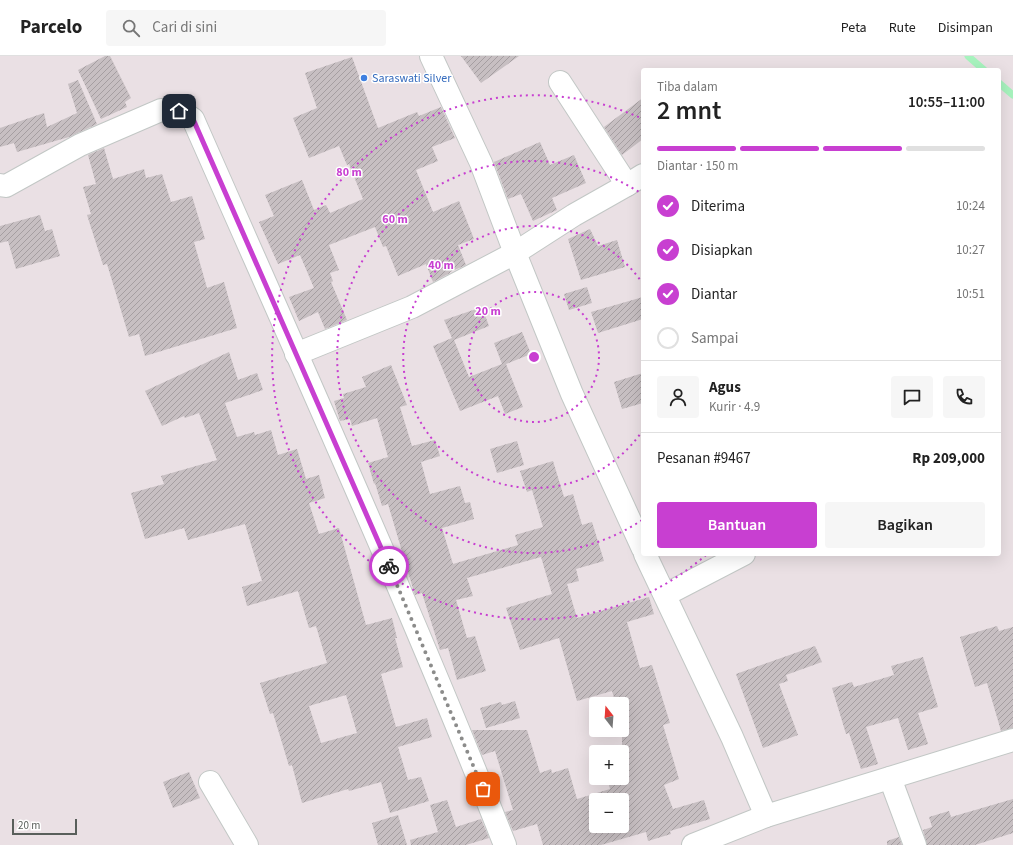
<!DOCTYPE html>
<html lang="id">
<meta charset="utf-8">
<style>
:root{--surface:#fff;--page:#f6f6f6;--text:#222;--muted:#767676;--line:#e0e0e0;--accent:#c83fd1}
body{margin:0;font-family:"Source Sans 3",sans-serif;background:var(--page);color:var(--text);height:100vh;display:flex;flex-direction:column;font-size:15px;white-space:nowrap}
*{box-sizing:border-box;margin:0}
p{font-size:13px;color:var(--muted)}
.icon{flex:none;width:22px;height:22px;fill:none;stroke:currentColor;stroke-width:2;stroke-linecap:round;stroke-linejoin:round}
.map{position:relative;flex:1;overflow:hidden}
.drawer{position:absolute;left:641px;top:12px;width:360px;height:488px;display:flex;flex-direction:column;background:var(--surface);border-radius:4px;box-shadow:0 4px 16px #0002}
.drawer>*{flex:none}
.needle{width:26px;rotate:343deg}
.fabs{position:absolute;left:589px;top:641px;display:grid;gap:8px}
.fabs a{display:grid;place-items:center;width:40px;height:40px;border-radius:4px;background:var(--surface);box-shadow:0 4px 16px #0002;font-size:20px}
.scale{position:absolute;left:12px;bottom:10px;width:65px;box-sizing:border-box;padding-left:4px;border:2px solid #595f5b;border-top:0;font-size:11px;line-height:14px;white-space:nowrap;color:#595f5b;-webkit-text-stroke:3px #fff;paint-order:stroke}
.pin{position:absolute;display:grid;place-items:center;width:34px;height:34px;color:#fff;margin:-17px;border-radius:8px;box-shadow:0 2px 6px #0006}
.courier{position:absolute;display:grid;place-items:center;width:40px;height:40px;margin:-20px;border:3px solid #c83fd1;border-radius:50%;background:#fff;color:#222;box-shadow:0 1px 5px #0007}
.head em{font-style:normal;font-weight:600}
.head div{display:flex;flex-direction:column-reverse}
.head{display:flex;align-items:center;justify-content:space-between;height:68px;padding:0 16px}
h1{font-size:26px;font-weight:600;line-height:30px}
.bar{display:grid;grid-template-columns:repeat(4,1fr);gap:6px 4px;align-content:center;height:48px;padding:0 16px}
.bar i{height:5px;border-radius:3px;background:var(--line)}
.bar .selected{background:var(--accent)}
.bar p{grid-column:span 4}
.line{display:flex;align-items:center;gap:10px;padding:0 16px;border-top:1px solid var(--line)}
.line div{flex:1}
.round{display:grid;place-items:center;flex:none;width:42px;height:42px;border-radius:4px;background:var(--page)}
ol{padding:0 16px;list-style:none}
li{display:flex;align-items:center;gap:12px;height:44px}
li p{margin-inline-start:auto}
li .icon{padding:4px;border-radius:50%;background:var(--accent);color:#fff;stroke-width:4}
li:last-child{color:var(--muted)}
li i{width:22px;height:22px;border:2px solid var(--line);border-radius:50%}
.action{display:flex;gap:8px;margin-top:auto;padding:8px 16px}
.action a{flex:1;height:46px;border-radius:4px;background:var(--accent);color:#fff;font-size:16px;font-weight:600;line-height:46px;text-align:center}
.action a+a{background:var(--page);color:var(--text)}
header{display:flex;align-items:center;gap:24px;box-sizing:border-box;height:56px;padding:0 20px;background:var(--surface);border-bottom:1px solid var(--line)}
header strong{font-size:19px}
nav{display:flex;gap:22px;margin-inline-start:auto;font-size:14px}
.search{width:280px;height:36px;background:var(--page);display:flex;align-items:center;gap:10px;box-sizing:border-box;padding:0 14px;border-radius:4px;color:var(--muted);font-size:15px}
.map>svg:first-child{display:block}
</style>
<header>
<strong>Parcelo</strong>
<div class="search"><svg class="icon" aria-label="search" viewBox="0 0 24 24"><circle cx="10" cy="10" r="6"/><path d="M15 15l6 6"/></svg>Cari di sini</div>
<nav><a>Peta</a><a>Rute</a><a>Disimpan</a></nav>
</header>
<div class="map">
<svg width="1013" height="789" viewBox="0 0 1013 789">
<defs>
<pattern id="building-hatch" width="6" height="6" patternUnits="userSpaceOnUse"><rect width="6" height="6" fill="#c7bfc2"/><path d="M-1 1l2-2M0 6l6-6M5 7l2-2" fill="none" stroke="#a59ea1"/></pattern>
</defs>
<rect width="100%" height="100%" fill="#eae0e4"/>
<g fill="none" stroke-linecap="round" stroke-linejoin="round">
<g stroke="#a7f3be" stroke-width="7">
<polyline points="968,0 984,14"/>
<polyline points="999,27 1013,39"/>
</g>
</g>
<g fill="url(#building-hatch)" fill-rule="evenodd">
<polygon points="105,0 110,0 131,42 125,46 127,51 101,63 78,14"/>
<polygon points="461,0 519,0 481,27"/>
<polygon points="352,1 378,72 417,56 419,60 441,51 455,82 432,91 438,105 416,114 433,156 459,145 474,183 458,189 466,209 450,216 450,217 433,226 426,208 398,220 386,190 383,191 375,171 329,189 339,214 330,217 333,225 331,226 347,264 325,273 318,256 299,265 289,241 314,232 300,199 278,208 259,166 274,160 265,139 302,124 314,154 326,149 330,157 363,143 349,108 347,109 339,90 309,102 293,62 317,52 305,17"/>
<polygon points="78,24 97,68 69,81 17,96 14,87 0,91 0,72 44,57 47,71 77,57 68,28"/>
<polygon points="643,42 643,83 622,99 604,71"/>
<polygon points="540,86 550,109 574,99 586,127 552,142 557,154 533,165 521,138 508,143 494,106"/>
<polygon points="104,92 113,123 144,113 146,122 162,118 171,146 192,140 205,183 194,186 207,232 224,226 237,272 145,300 139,278 129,281 107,208 103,209 87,159 91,158 83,131 96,128 88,99"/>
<polygon points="40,159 45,175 52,173 60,200 16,213 8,185 0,187 0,170"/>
<polygon points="590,173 598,190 617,184 625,211 581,224 568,183"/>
<polygon points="587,231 592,247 569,254 564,238"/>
<polygon points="643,241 643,263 598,277 591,256"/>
<polygon points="482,251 489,270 454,284 469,321 502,308 494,287 522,276 531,298 506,308 523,351 505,358 498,340 460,355 433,290 452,282 444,264"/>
<path d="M229,296L238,324L257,317L263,334L225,347L237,381L254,376L255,379L271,374L278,399L297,393L306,423L319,419L325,442L309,447L319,478L339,472L366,569L392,562L397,582H395L403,611L381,618L396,671L427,662L432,681L398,691L408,724L421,721L429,745L390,757L381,726L349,735L348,733L302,747L292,709L289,710L273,657L270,658L260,627L327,607L316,570L309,572L298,535L247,550L242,531L262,525L245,468L188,484L184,472L145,483L131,437L164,428L161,420L217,404L199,357L185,362L184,360L162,370L145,335ZM346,639L357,677L321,687L309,650Z"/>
<path d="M391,309L407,349L400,351L412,390L435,384L440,400L421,406L430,438L460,430L465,447L470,446L474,463L442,472L453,508L518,489L515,479L543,471L532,434L527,436L520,415L553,405L564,441L573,438L582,469L592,466L604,505L576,513L579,525L567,528L577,562L649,541L654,558L627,566L640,612L652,609L670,667L663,669L679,723L664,729L673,753L704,744L710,763L670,775L671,778L648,785L646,776L601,789H543L537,768L513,775L505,756L513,754L495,695L482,699L472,674H527L540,717L551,713L552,717L568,712L577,743L610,733L607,722H622V674H624L622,668V648H616L612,635L577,645L559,582L520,594L506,552L552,538L541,501L467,522L473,540L456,544L467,582L475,580L486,615L457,624L448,592L440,594L422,537L415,539L414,536L388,448L382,450L375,427L374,428L368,407L388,401L377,362L352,370L350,363L340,365L334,345L344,342L343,338L366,331L362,321ZM596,744H622V770H596Z"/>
<polygon points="643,317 643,347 622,353 614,326"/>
<polygon points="517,385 524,409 497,417 490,393"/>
<polygon points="997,570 999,575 1013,571 1013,672 1001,675 987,627 975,631 960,581"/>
<polygon points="815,590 822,606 786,619 788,625 779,628 798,679 763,692 736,618"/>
<polygon points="923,601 938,651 918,657 928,688 908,694 898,662 866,671 878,708 861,713 849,677 846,678 832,632 852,626 854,631 894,619 891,610"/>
<polygon points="515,645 520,662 486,672 480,652 501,646 502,649"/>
<polygon points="189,716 200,742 173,752 163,726"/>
<polygon points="1013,743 1013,777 975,789 927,789 923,774 932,771 929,761 949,755 951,761"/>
<polygon points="447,744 456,771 481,763 489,782 466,789 411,789 410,784 438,776 430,749"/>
<polygon points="398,759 407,789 378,789 372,767"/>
<polygon points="899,781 902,789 887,789 887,785"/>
</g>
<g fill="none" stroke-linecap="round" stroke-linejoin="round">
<defs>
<g id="street">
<polyline points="431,0 481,107 515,197 572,338 643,493"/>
<path d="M0,129L6,130L80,89L161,54C174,52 183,55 193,63C299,304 408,544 505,789"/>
<polyline points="627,129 643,119"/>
<polyline points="296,298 412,251 515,197 574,159 627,129 560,26"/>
<polyline points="645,498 732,681 766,760"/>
<polyline points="665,539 744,498"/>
<polyline points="890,722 915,789"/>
<polyline points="210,726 247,789"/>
<polyline points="693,789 766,760 1013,684"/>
</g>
</defs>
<use href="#street" stroke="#c2c7c5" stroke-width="24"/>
<use href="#street" stroke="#fff" stroke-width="22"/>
</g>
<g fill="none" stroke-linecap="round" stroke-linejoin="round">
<polyline stroke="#8c8c8b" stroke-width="4" stroke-dasharray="0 7.2" points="389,510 483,733"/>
<polyline stroke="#c83fd1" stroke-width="5" points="179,55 193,63 389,510"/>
</g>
<g fill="none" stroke="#c83fd1" stroke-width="2" stroke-dasharray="2 4">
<circle cx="534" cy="301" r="65"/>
<path d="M643 374A131 131 0 1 1 643 228"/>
<path d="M642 464A196 196 0 1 1 642 138"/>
<path d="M706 499A262 262 0 1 1 643 63"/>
</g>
<circle fill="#3f7fe0" stroke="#fff" stroke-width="1.5" cx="364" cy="22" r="4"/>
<g text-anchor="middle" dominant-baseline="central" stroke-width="3" stroke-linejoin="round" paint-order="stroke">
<g font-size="12" fill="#366cbe" stroke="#fff" text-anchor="start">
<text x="372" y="22">Saraswati Silver</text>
</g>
</g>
<circle cx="534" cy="301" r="6" fill="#c83fd1" stroke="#fff" stroke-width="2"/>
<g font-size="12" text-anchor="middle" font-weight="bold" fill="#c83fd1" stroke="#fff" stroke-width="3" stroke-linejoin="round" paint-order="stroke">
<text x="349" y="120">80 m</text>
<text x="395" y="167">60 m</text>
<text x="441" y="213">40 m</text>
<text x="488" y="259">20 m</text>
</g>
</svg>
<div class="fabs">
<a><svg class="needle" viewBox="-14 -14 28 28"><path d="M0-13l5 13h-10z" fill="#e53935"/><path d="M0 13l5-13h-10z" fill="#767676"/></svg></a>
<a>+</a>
<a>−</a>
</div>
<div class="scale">20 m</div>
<div class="pin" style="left:483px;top:733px;background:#ea580c"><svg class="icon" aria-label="bag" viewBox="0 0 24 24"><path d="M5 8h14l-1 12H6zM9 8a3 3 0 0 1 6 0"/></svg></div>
<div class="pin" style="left:179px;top:55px;background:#1f2937"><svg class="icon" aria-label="home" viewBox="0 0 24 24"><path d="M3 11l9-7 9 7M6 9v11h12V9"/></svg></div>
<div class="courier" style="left:389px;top:510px"><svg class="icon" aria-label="bike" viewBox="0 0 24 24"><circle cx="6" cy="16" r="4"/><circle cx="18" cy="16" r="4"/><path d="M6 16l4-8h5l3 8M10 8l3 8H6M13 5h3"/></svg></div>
<section class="drawer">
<div class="head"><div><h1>2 mnt</h1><p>Tiba dalam</p></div><em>10:55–11:00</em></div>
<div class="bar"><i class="selected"></i><i class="selected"></i><i class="selected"></i><i></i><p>Diantar · 150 m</p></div>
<ol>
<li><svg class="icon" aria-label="check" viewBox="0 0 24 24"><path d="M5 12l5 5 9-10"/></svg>Diterima<p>10:24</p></li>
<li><svg class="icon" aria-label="check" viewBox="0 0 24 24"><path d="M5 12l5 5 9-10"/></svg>Disiapkan<p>10:27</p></li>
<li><svg class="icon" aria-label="check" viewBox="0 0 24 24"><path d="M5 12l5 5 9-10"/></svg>Diantar<p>10:51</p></li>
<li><i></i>Sampai</li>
</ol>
<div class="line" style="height:72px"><a class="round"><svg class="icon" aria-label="person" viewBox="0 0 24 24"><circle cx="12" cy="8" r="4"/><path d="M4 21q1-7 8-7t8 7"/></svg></a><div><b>Agus</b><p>Kurir · 4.9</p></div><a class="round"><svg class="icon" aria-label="chat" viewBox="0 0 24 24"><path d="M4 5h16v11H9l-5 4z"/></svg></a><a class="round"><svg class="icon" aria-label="phone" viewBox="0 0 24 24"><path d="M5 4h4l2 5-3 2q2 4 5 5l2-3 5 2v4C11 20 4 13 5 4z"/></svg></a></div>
<div class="line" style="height:52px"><div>Pesanan #9467</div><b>Rp 209,000</b></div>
<div class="action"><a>Bantuan</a><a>Bagikan</a></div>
</section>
</div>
